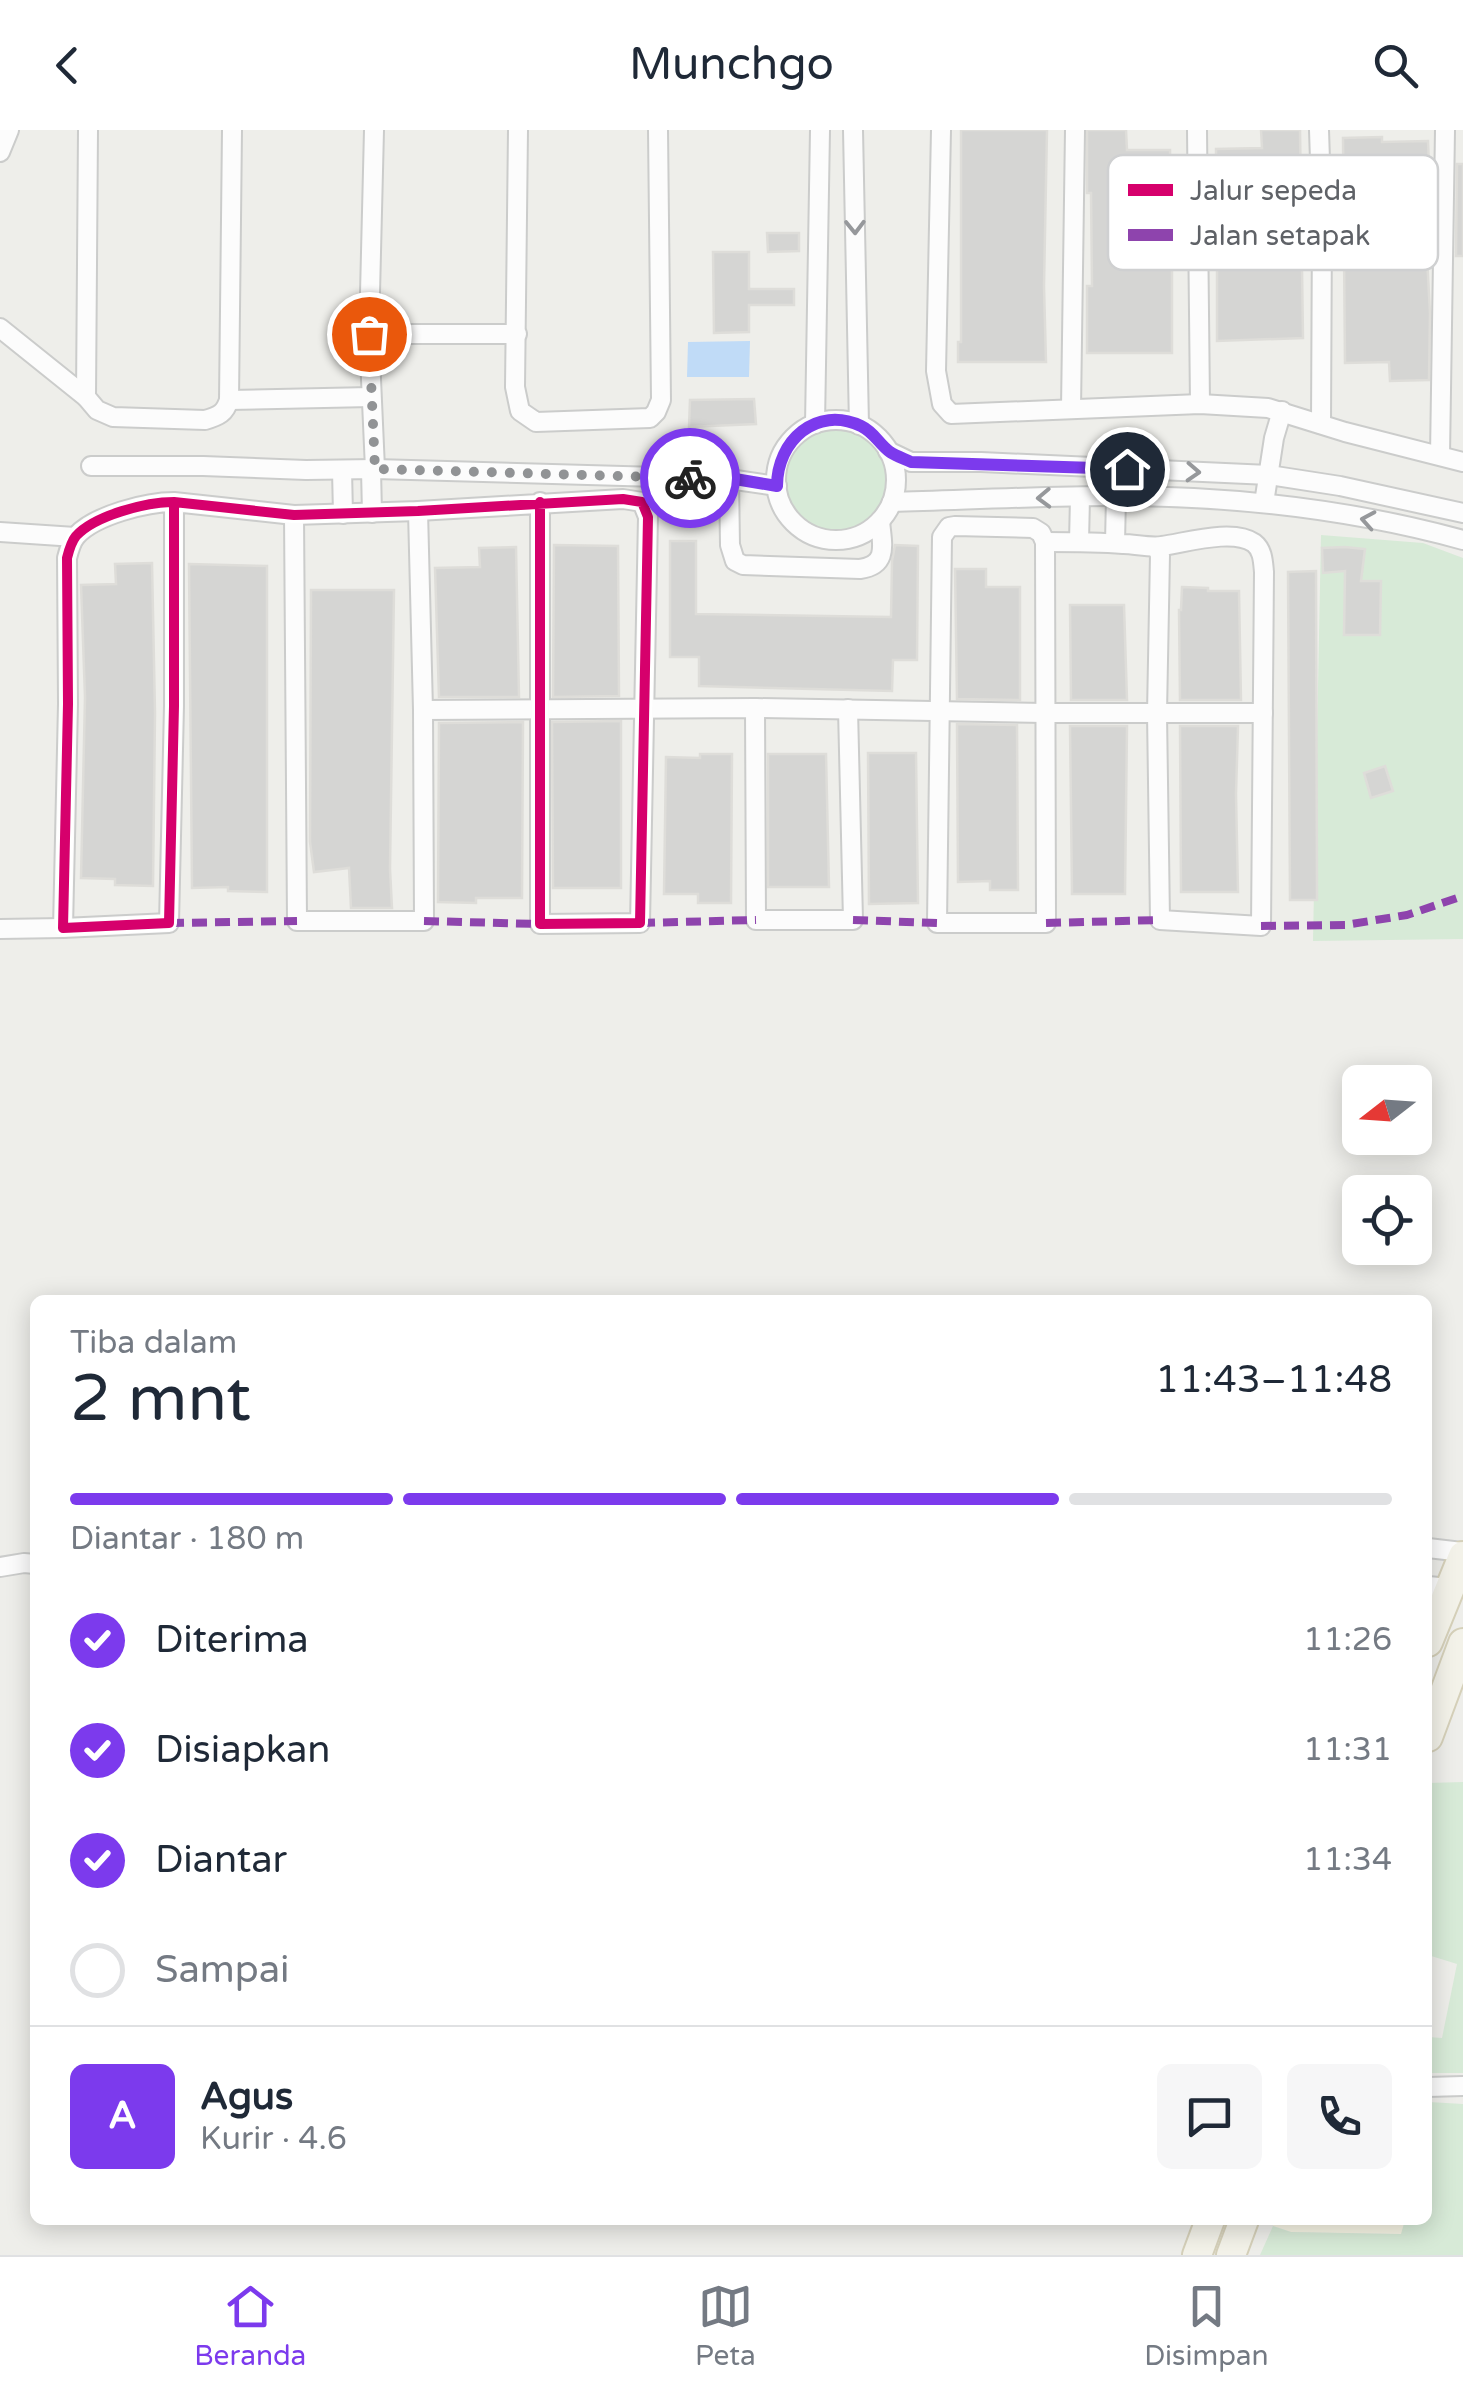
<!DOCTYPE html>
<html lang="id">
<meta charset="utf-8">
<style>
:root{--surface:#fff;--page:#f6f6f7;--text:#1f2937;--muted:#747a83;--line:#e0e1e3;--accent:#7c3aed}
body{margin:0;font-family:"Varela Round",sans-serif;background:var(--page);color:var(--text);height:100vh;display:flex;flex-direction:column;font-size:38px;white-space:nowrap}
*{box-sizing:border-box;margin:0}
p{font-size:32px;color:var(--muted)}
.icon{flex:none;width:55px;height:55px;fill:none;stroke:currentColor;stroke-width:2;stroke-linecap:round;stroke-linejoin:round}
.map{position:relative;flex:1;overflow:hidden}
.drawer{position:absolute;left:30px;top:1165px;width:1402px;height:930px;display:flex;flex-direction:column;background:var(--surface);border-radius:15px;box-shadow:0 5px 25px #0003}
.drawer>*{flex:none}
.needle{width:65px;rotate:253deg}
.buttons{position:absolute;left:1342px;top:935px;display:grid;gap:20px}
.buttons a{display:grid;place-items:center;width:90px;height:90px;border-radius:15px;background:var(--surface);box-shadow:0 5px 25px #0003;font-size:50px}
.pin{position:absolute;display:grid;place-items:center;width:85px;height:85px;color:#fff;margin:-42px;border:5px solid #fff;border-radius:50%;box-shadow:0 2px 10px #0007}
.courier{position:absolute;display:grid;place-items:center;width:100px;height:100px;margin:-50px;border:8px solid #7c3aed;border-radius:50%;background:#fff;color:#222;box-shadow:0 2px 12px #0007}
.overview em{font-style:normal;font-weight:600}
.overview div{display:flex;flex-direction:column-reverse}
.overview{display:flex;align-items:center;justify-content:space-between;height:170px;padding:0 40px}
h1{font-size:65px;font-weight:600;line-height:75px}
.bar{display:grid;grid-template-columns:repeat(4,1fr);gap:15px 10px;align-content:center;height:120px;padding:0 40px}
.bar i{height:12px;border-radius:8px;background:var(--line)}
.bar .active{background:var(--accent)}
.bar p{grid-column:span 4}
.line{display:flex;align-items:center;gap:25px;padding:0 40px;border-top:2px solid var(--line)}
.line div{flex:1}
.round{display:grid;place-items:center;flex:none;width:105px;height:105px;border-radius:15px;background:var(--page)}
ol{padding:0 40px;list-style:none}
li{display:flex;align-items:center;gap:30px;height:110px}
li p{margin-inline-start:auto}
li .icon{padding:10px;border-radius:50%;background:var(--accent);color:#fff;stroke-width:4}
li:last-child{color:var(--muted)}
li i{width:55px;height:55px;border:5px solid var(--line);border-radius:50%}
header{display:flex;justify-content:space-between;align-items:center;height:130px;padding:0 40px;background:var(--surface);font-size:45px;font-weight:600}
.tab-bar{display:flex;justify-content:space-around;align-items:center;height:140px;border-top:2px solid var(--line);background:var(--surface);font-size:28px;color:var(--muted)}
.tab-bar a{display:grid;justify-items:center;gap:5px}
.tab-bar .active{color:var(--accent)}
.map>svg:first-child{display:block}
</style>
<header><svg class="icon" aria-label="back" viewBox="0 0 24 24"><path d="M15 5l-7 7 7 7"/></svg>Munchgo<svg class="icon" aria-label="search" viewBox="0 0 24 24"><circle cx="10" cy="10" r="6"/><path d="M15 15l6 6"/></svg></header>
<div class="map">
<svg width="1463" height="2125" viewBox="0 0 1463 2125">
<rect width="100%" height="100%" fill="#eeeeea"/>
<polygon fill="#f6f4e4" points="1274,2090 1405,2090 1402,2104 1291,2102 1273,2096"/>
<g fill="#d7ead7">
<circle cx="836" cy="351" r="54"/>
<polygon points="1321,405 1423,413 1463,428 1463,809 1313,811"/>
<polygon points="1463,1652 1463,1943 1428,1943 1428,1907 1442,1908 1457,1834 1428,1825 1428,1653"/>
<polygon points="1429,1972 1463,1974 1463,2125 1260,2125 1273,2096 1291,2102 1401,2104 1405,2090 1428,2090"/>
</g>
<polygon fill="#c0dbf7" points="750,211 749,247 687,247 688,212"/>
<g fill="#d5d5d3" stroke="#deddd9" stroke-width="2.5">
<polygon points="961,0 1047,0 1044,156 1046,232 958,232 958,212 961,212"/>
<polygon points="1087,0 1126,0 1127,20 1170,20 1171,70 1175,70 1175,137 1172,137 1172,223 1087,223 1087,156 1092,156 1091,63 1087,63"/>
<polygon points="1261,0 1300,0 1303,208 1217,211 1217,137 1213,137 1212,93 1213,70 1216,70 1216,19 1262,18"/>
<polygon points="1382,7 1382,12 1428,11 1429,35 1432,35 1431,126 1427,127 1430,183 1429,250 1390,251 1389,232 1345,233 1343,8"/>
<polygon points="1457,34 1463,34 1463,126 1456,126"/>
<polygon points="767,103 799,103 799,121 768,122"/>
<polygon points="713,122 749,122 749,159 794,159 794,175 749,175 749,202 714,203"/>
<polygon points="754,269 756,294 689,297 690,270"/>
<polygon points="670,411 696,411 696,484 891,487 892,431 895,415 918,416 917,530 893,530 892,561 699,556 699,527 670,527"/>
<polygon points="554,415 618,416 619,566 553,567"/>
<polygon points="516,417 519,567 439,567 435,438 480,437 479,418"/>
<polygon points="1345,417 1365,419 1361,451 1381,451 1380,505 1344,505 1345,441 1323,443 1322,418"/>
<polygon points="152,433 155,583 153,756 115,755 115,749 81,748 85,567 81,455 116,454 115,434"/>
<polygon points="189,434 267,436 267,762 228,761 228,757 192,758"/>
<polygon points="955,439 986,439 986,457 1020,457 1020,570 957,569"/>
<polygon points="1316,441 1317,770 1290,770 1288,442"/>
<polygon points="1182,457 1208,458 1208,461 1239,461 1241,570 1180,570 1179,480 1181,480"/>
<polygon points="311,460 394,460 390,739 392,778 351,778 349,738 314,742 310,712"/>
<polygon points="1070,475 1124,475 1127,570 1071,570"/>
<polygon points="621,591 621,758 553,758 552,592"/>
<polygon points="523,592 522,768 476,768 476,773 438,772 439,593"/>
<polygon points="957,594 1017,595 1018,760 990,760 990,751 958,752"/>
<polygon points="1070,596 1127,596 1125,764 1072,764"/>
<polygon points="1180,596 1238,596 1236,664 1238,762 1181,762"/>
<polygon points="868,623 916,623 918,773 869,774"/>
<polygon points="700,624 732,624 731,773 698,773 698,764 664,764 666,627 700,628"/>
<polygon points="768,624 826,624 829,757 768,757"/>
<polygon points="1385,636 1393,661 1371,668 1364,643"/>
</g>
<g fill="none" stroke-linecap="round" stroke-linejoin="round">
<defs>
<g id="minor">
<path d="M88,0L86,267L97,280L113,287L205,290C219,286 225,283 229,270L232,0"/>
<polyline points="374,0 369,204 375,339"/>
<polyline points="518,0 515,257 520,281 536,292 650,288 656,282 661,270 658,0"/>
<polyline points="853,0 859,295"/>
<polyline points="941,0 936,241 942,274 951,284 1200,274 1268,278 1345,302 1463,332"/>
<polyline points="1197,0 1200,274"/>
<polyline points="1319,0 1322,91 1321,294"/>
<polyline points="0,22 9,0"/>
<polyline points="0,198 86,267"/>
<polyline points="369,204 517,204"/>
<polyline points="229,270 371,267"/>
<polyline points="1071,278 1075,0"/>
<circle cx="836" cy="350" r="60"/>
<polyline points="815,294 820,0"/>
<polyline points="888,321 911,332 981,332 1269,345 1340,356 1463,383"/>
<polyline points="1440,325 1445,0"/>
<polyline points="91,336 203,336 306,340 375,339 729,349 777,356"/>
<polyline points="342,340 343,384"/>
<polyline points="371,340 372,383"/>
<path d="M729,349L730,415L735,431L743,435L860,439C889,435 882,414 880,391"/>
<path d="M174,372V576L169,793L63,798L68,574L67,428C69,420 71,412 76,406C95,385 147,372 174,372L294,385L418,381L623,369L642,372L648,387L640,793L540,794V372"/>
<path d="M892,372C966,370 1040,366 1114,366C1231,366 1350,379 1463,410"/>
<polyline points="1264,373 1274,308 1282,281"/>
<polyline points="294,385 297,791 424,791 423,580 418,381"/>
<polygon points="955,396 1033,398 1041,403 1045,412 1046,793 937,793 942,407 949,397"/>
<polyline points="0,402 75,407"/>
<path d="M1045,412C1071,412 1097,412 1123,414C1135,414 1150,418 1162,416C1185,413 1233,398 1254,413C1263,420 1263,432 1264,442L1261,796L1160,790L1157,583L1160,424L1156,418"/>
<polyline points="1079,412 1080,367"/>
<polyline points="1115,413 1116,366"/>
<polyline points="755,578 756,790 853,790 848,579"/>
<polyline points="423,580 755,578 1044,583 1263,583"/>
<polyline points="0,799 63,798"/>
<polyline points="1428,1418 1463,1422"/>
<polyline points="0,1437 24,1433 35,1434"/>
<polyline points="1428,1456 1449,1458"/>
<polyline points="1428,1957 1463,1956"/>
</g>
<g id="primary">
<polyline points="1428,1512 1463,1426"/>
<polyline points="1428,1607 1463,1513"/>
<polyline points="1197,2125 1210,2090"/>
<polyline points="1231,2125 1244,2090"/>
</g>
</defs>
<use href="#minor" stroke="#cbcccb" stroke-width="22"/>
<use href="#primary" stroke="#d5d0b9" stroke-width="32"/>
<use href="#minor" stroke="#fcfcfc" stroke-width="18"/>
<use href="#primary" stroke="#f3f2e9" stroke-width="28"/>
<g stroke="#8e44ad" stroke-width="8" stroke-dasharray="15 8" stroke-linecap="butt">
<polyline points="853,790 937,793"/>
<polyline points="424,791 540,794"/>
<polyline points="169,793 297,791"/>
<polyline points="640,793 756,790"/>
<polyline points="1046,793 1160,790"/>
<polyline points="1261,796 1345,795 1407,785 1463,766"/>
</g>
<defs>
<path id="cycleway" d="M174,372V576L169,793L63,798L68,574L67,428C69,420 71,412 76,406C95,385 147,372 174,372L294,385L418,381L623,369L642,372L648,387L640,793L540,794V372"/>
</defs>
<use href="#cycleway" stroke="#fff" stroke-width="16"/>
<use href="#cycleway" stroke="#d6006c" stroke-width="10"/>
</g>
<defs><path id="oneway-chevron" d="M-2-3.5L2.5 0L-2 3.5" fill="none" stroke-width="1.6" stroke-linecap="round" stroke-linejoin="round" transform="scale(2.5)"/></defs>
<g stroke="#96989b">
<use href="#oneway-chevron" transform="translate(855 97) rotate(89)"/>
<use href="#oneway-chevron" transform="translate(1193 342) rotate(3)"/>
<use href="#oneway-chevron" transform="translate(1044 368) rotate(178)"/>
<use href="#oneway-chevron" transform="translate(1368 390) rotate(-170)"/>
</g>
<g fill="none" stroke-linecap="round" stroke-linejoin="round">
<polyline stroke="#919395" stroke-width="10" stroke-dasharray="0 18" points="369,204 375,339 690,348"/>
<path stroke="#7c3aed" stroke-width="12" d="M690,348H729L777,356C777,311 816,275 861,296C874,302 879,314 890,322C896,326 905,329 911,332L1127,339"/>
</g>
<rect x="1108" y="25" width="330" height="115" rx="15" fill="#fff" stroke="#cfd0d1" stroke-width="2.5"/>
<rect x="1128" y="54" width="45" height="12" fill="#d6006c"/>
<rect x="1128" y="99" width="45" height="12" fill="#8e44ad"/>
<g font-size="28" fill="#5f6267">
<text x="1190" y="70">Jalur sepeda</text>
<text x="1190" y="115">Jalan setapak</text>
</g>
</svg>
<div class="buttons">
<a><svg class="needle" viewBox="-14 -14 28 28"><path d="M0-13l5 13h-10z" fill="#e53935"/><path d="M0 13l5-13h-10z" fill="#747a83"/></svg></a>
<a><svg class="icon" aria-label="locate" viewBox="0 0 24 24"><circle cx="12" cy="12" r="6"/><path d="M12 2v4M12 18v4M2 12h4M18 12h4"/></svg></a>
</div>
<div class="pin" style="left:369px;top:204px;background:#ea580c"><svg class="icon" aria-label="bag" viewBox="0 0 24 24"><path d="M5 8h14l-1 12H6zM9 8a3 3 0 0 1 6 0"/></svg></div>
<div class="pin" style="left:1127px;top:339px;background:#1f2937"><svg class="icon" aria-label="home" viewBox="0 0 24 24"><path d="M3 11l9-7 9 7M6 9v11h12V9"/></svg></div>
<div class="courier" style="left:690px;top:348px"><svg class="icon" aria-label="bike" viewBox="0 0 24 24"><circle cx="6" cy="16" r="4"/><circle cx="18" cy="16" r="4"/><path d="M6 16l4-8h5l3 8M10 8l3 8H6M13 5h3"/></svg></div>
<section class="drawer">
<div class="overview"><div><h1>2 mnt</h1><p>Tiba dalam</p></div><em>11:43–11:48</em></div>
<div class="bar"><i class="active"></i><i class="active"></i><i class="active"></i><i></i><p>Diantar · 180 m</p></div>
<ol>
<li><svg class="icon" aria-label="check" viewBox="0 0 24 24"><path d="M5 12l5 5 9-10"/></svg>Diterima<p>11:26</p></li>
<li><svg class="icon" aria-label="check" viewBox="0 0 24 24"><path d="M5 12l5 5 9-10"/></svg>Disiapkan<p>11:31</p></li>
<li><svg class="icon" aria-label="check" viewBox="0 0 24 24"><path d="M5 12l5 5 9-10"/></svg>Diantar<p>11:34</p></li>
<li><i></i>Sampai</li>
</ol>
<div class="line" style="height:180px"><b class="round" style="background:var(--accent);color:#fff">A</b><div><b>Agus</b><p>Kurir · 4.6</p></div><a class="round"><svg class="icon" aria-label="chat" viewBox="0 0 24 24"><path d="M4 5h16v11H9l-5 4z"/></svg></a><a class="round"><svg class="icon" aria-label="phone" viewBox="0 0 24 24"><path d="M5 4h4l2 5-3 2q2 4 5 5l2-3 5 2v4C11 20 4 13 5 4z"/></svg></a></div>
</section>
</div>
<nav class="tab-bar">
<a class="active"><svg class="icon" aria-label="home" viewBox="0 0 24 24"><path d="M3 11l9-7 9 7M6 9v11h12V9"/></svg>Beranda</a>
<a><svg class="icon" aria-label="map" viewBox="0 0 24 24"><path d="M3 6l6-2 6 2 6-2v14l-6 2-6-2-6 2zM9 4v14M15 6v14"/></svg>Peta</a>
<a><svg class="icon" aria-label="saved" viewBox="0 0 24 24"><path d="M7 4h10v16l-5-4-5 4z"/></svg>Disimpan</a>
</nav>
